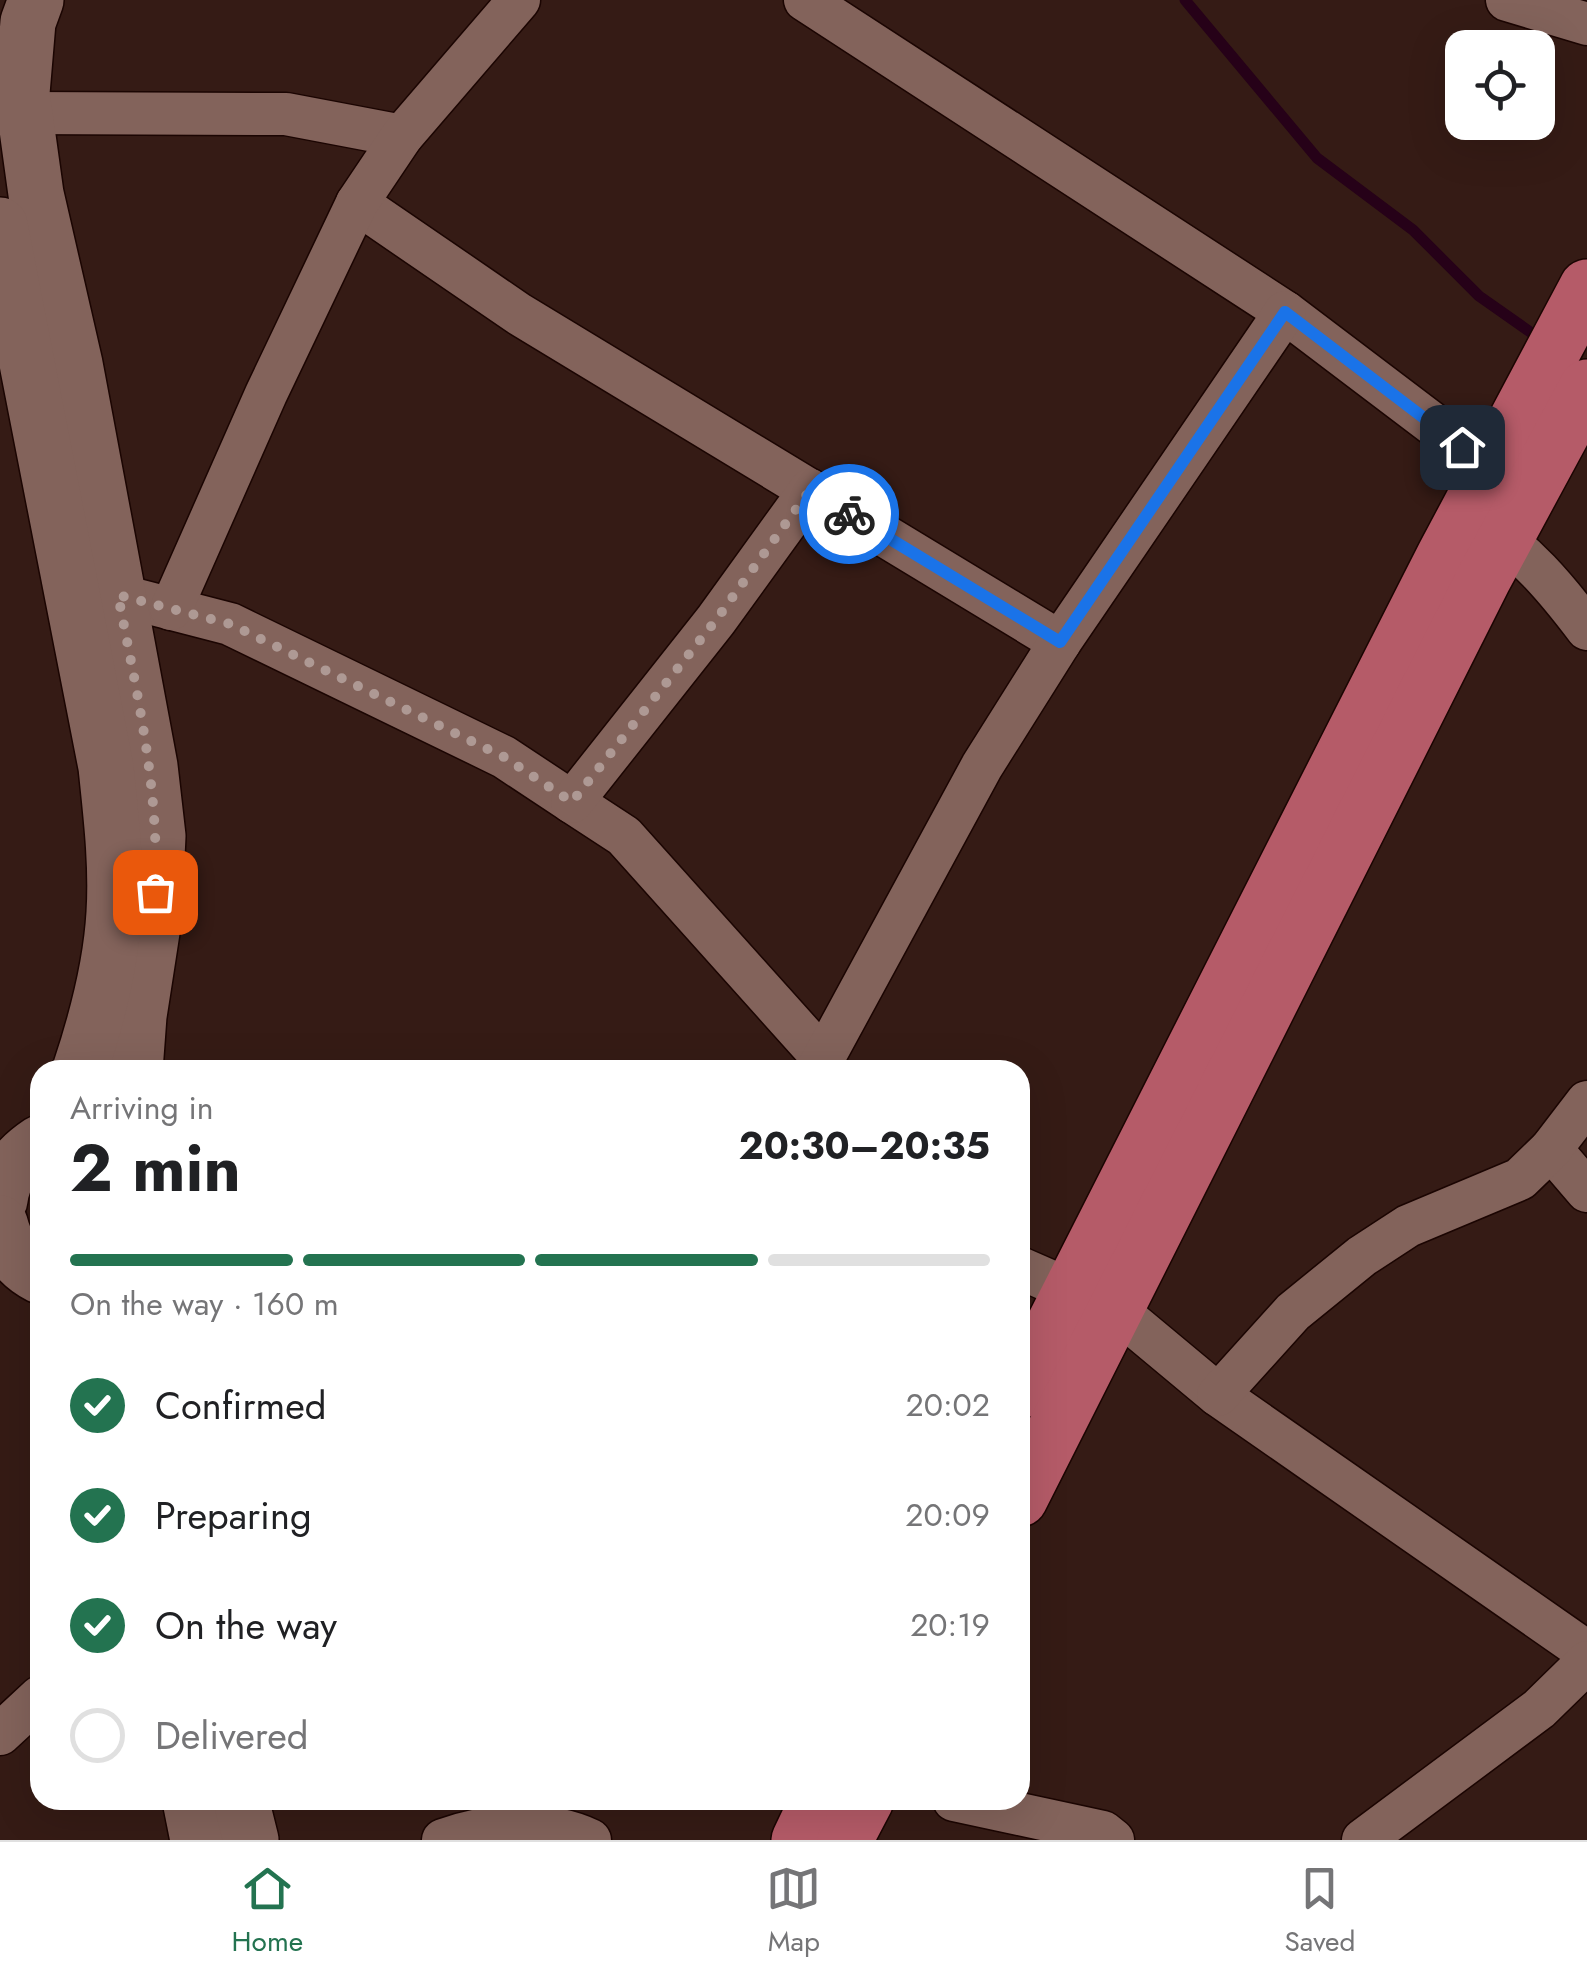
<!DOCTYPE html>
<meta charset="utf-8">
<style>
:root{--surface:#fff;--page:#f6f6f6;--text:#202124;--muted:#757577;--line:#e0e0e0;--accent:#237350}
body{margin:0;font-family:Jost,sans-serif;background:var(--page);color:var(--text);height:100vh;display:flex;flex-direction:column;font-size:38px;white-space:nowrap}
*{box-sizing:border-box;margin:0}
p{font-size:32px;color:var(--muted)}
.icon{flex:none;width:55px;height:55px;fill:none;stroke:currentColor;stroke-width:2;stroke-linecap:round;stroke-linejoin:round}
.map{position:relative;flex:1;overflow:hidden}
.side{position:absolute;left:30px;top:1060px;width:1000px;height:750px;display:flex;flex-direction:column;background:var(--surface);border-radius:30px;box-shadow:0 10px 40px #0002}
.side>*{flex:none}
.tools{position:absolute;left:1445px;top:30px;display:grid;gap:20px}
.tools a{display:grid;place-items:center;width:110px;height:110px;border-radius:20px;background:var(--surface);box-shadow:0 10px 40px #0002;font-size:50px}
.pin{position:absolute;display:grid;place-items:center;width:85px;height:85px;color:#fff;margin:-42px;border-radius:20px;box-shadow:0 5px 15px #0006}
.courier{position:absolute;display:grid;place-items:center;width:100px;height:100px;margin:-50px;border:8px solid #1a73e8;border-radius:50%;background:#fff;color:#222;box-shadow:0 2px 12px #0007}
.headline em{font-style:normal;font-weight:700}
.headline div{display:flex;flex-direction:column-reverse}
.headline{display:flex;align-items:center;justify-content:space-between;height:170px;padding:0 40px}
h1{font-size:65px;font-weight:700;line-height:75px}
.bar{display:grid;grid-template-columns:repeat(4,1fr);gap:15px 10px;align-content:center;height:120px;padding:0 40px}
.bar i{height:12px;border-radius:8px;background:var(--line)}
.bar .current{background:var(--accent)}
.bar p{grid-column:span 4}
ol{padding:0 40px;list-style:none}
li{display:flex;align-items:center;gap:30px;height:110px}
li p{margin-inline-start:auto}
li .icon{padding:10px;border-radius:50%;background:var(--accent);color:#fff;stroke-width:4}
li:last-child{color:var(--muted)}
li i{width:55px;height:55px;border:5px solid var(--line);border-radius:50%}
.dock{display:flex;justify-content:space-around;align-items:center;height:140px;border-top:2px solid var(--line);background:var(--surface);font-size:28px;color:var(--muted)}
.dock a{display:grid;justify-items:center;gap:5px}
.dock .current{color:var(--accent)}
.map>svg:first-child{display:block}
</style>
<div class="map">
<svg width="1587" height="1840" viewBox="0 0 1587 1840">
<rect width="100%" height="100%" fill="#351b15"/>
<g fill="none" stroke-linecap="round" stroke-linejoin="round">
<polyline stroke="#260118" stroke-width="11" points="1185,0 1317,158 1413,230 1479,296 1543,341"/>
<defs>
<g id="street">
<polyline points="805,0 1285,312 1512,484"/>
<polyline points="1507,0 1587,24"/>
<polyline points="25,113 286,114 402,136"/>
<polyline points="357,203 519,314 1060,642"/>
<path d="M1481,523C1525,551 1556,588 1587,629"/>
<polyline points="118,595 230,624 504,757 572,802 624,836 823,1058"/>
<polyline points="171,609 266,394 357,203 402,136 519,0"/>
<polyline points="572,802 716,620 810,490"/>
<polyline points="817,1070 982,766 1060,642 1285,312"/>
<polyline points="1551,1149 1587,1191"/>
<polyline points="1020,1268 1116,1310 1218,1395 1587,1652"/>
<polyline points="1218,1395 1293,1312 1362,1256 1408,1226 1520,1179 1551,1149 1587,1102"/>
<polyline points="0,1734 40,1697"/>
<polyline points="954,1800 1103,1832 1113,1840"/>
<path d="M443,1840C488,1824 546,1819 590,1840"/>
<polyline points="1363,1840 1539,1709 1587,1662"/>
</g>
<g id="secondary">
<polyline points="36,0 28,22 22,93 36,194 75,364 150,766 158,836 154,919 139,1016 135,1070"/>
<path d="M0,225L106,767C111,815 117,864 114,913C111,966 97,1019 80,1070"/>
<path d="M0,1200C3,1174 19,1157 40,1143"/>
<path d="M0,1223C6,1247 18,1265 40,1276"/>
<polyline points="190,1800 198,1840"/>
<polyline points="241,1800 251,1840"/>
</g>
<g id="primary">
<polyline points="1020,1391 1444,556 1587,287"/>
<polyline points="1020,1499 1484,578 1587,387"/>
<polyline points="799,1840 818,1800"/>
<polyline points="845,1840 866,1800"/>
</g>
</defs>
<use href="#street" stroke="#1b0502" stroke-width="45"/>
<use href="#secondary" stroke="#1b0502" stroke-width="58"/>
<use href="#primary" stroke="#1b0502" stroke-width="58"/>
<use href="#street" stroke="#83635b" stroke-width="42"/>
<use href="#secondary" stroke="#83635b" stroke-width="55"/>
<use href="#primary" stroke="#b55b68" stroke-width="55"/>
</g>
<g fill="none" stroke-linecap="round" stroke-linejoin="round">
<path stroke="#ae9994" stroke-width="10" stroke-dasharray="0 18" d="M155,892C160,791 137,694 118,595L230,624L504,757L572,802L716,620L810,490L849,514"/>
<polyline stroke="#1a73e8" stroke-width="12" points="849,514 1060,642 1285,312 1462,447"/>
</g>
</svg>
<div class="tools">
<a><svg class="icon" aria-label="locate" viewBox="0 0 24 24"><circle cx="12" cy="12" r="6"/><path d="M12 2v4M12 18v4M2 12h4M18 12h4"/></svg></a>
</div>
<div class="pin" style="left:155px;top:892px;background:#ea580c"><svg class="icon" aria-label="bag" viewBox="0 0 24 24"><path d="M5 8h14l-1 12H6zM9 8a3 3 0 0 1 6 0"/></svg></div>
<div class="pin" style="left:1462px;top:447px;background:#1f2937"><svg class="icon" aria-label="home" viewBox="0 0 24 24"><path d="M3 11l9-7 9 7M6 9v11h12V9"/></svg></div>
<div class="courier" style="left:849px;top:514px"><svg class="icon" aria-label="bike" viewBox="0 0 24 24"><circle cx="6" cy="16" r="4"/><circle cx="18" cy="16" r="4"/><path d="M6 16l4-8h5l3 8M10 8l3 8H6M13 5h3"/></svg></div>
<section class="side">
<div class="headline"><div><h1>2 min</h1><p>Arriving in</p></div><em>20:30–20:35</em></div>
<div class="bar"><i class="current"></i><i class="current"></i><i class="current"></i><i></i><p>On the way · 160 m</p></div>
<ol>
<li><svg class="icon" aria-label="check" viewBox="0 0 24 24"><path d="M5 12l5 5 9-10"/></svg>Confirmed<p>20:02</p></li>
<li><svg class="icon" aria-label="check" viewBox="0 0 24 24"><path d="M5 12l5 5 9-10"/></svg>Preparing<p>20:09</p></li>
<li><svg class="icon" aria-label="check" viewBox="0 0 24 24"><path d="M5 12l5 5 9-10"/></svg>On the way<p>20:19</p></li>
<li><i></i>Delivered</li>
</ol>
</section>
</div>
<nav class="dock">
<a class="current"><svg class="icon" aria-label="home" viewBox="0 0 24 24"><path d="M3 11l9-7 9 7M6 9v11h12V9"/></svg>Home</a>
<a><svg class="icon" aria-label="map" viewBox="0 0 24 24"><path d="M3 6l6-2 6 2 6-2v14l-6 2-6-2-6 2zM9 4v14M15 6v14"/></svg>Map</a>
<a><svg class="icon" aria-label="saved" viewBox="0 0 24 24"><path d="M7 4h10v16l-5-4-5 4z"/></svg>Saved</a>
</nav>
